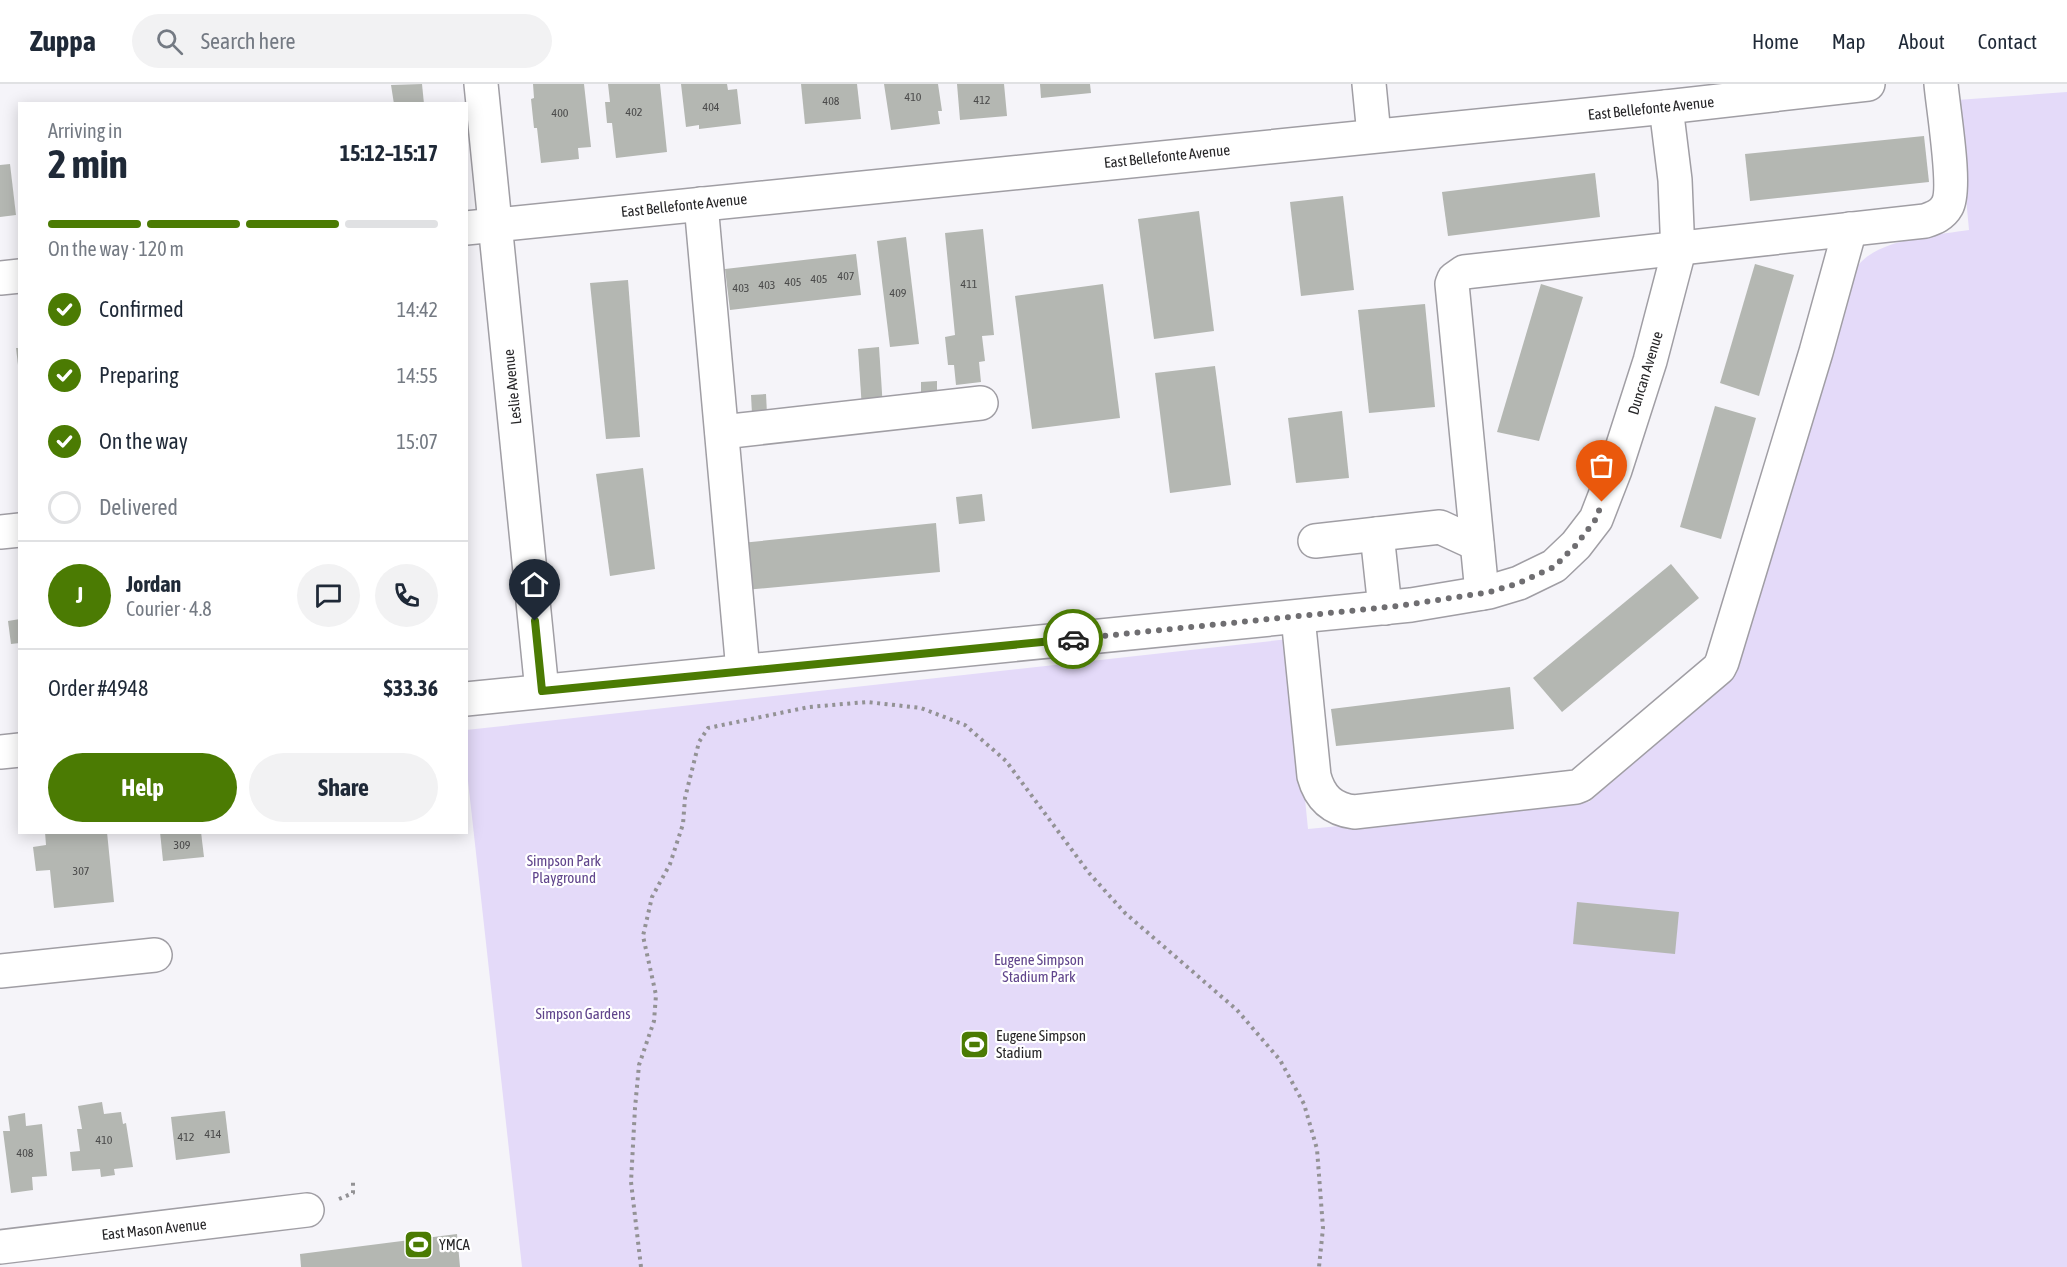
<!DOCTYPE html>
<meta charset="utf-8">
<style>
:root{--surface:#fff;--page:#f2f2f3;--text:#1f2937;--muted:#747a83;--line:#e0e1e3;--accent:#4b7b03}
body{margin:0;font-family:"Asap Condensed",sans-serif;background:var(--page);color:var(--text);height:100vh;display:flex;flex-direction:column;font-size:22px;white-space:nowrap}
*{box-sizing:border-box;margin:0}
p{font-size:20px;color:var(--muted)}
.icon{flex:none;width:33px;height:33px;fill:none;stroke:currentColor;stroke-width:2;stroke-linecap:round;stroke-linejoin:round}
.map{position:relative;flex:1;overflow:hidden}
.drawer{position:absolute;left:18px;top:18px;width:450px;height:732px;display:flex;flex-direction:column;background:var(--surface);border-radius:0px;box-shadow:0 3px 15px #0003}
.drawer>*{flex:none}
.pin{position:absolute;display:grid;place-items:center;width:51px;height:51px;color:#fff;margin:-62px -26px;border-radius:50% 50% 50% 0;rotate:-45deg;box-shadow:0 0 6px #0007}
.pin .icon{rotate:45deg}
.courier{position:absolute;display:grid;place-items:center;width:60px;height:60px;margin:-30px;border:4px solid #4b7b03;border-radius:50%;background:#fff;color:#222;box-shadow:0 2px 8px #0007}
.headline em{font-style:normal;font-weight:700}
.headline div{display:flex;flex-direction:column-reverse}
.headline{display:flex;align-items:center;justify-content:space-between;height:102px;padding:0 30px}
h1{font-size:39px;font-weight:700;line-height:45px}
.bar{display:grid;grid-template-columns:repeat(4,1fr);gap:9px 6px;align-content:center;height:72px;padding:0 30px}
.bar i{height:8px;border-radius:4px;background:var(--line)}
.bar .selected{background:var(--accent)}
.bar p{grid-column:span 4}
.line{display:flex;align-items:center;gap:15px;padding:0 30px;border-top:2px solid var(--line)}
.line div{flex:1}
.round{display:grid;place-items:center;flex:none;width:63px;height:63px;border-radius:32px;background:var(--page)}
ol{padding:0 30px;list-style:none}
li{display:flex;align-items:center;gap:18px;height:66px}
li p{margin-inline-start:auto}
li .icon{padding:6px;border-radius:50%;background:var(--accent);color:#fff;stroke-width:4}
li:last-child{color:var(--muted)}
li i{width:33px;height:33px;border:3px solid var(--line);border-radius:50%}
.button{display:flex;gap:12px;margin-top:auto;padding:12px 30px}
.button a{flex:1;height:69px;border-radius:36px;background:var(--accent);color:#fff;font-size:24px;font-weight:700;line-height:69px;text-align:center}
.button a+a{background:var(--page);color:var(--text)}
header{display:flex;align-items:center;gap:36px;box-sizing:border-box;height:84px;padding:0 30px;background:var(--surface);border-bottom:2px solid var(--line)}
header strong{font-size:28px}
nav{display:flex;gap:33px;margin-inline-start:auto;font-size:21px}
.search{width:420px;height:54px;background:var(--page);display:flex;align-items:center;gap:15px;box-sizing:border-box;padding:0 21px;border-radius:33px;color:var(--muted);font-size:22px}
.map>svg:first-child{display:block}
</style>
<header>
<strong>Zuppa</strong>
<div class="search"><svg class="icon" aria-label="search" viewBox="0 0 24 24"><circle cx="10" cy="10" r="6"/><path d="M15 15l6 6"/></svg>Search here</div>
<nav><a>Home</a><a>Map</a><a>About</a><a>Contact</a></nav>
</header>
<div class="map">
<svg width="2067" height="1183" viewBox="0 0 2067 1183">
<rect width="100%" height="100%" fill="#f5f4f9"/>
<path fill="#e4daf9" d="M2067,8V1183H522L467,688L466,646L1289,555L1308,745L1589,718L1734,592L1837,235C1842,223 1850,192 1857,183C1876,155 1937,151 1969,146L1957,16Z"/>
<g fill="#b4b7b2">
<polygon points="422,0 424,20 394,20 391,1"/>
<polygon points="533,0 584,0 591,63 578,64 579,75 541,79 537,44 534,44 531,15 534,14"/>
<polygon points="608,0 660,0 667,68 616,74 612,39 607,39 605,18 610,18"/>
<polygon points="681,0 727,0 728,6 737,5 741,40 699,45 699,41 686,43"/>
<polygon points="801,0 857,0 861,35 805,40"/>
<polygon points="884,0 938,0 942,27 938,27 940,40 891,46"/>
<polygon points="957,0 1004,0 1007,32 960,36"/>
<polygon points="1040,0 1090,0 1091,9 1041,14"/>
<polygon points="1924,52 1929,98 1750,117 1745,70"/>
<polygon points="10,80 16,131 0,133 0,81"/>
<polygon points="1595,89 1600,133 1448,152 1442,108"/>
<polygon points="1343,112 1354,206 1301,212 1290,118"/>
<polygon points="1199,127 1214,247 1154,255 1138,135"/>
<polygon points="983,145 994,251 982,252 985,277 979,278 981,298 956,301 954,281 948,281 945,253 955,251 945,149"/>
<polygon points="906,153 919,260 890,263 877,157"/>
<polygon points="856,170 861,211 730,226 725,185"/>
<polygon points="1755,180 1794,191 1759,312 1720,299"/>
<polygon points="628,196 640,353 606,355 590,199"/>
<polygon points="1103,200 1120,334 1032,345 1015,212"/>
<polygon points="1541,200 1583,213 1539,357 1497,348"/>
<polygon points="1425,220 1435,323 1369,329 1358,226"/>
<polygon points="879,263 883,324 862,325 858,265"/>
<polygon points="16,264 20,264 20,280 18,281"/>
<polygon points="1215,282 1231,401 1170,409 1155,289"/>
<polygon points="937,297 937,317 921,317 921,298"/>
<polygon points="766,310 767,330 752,330 751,311"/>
<polygon points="1715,322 1756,334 1721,455 1680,443"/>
<polygon points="1342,327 1349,394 1296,399 1288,334"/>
<polygon points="643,384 655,485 610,492 596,390"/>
<polygon points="982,410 985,437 959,440 956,413"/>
<polygon points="936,439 940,488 745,506 741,459"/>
<polygon points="1671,480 1699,514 1562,628 1533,594"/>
<polygon points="20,535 20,559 11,560 8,537"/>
<polygon points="1510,603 1514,645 1336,662 1331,625"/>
<polygon points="45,748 107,748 114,818 54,824 50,786 36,787 33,763 46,761"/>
<polygon points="160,748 201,748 204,773 163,777"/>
<polygon points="1577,818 1679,828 1675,870 1573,860"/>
<polygon points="102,1018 104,1030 121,1028 123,1040 126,1039 133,1083 114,1085 115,1091 101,1093 100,1085 72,1087 70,1068 80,1067 77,1045 82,1045 78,1022"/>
<polygon points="225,1027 230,1069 176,1076 171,1033"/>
<polygon points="25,1029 26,1042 42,1040 47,1092 32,1093 33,1106 11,1109 3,1047 10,1047 8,1032"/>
<polygon points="457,1150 460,1183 301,1183 300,1170"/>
</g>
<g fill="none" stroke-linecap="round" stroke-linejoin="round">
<defs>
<g id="minor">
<polyline points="481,0 542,607"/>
<polyline points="1369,0 1374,51"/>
<polyline points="701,120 743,587"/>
<polyline points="466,144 1666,23 1868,0"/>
<polyline points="0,194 20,192"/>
<polyline points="722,348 981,319"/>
<polyline points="0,448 20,446"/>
<polyline points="1377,450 1385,524"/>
<polyline points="1315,457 1440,443 1477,460"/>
<path d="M1482,509L1452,200L1454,195L1464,188L1925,137C1934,134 1942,131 1947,122C1957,105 1943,24 1941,0"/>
<path d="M1298,533L1314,692C1320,714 1332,725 1354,728L1576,703L1581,701L1719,584L1722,578L1816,268L1850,145"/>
<polyline points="466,615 1411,521 1489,508 1519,499 1554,482 1576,461 1596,435 1615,386 1650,277 1678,170 1675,96 1666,23"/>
<polyline points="0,668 20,666"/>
<polyline points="0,887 155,871"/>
<polyline points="0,1163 307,1126"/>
</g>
</defs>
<use href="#minor" stroke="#a09ea4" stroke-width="36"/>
<g stroke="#939295" stroke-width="4" stroke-dasharray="3 4.5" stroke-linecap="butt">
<polyline points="339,1115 353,1109 353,1095"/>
<polyline points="641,1183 631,1098 635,1024 639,981 654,937 656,911 643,852 652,813 670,780 683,740 685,714 699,658 708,644 809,623 867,618 921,624 965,641 1006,677 1089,789 1125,829 1237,926 1280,976 1304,1020 1317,1065 1323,1144 1319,1183"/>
</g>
<use href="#minor" stroke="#fff" stroke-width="33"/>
</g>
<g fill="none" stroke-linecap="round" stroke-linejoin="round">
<polyline stroke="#6f6e71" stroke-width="6" stroke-dasharray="0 10.8" points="1073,555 1398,522 1490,508 1519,499 1554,483 1576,461 1596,435 1602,418"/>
<polyline stroke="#4b7b03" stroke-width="8" points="535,537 542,607 1073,555"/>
</g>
<defs>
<symbol id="stadium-square" viewBox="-11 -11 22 22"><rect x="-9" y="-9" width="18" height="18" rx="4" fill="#4b7b03" stroke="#fff"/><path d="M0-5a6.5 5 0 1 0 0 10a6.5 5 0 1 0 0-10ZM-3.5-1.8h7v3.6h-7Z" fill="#fff"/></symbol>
</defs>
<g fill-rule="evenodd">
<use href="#stadium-square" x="958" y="944" width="33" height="33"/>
<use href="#stadium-square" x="402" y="1144" width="33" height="33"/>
</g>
<g text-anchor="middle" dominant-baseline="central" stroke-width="4.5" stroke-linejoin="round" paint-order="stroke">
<g font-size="12" fill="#4a4a4a">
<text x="913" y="13">410</text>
<text x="982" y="16">412</text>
<text x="831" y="17">408</text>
<text x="711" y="23">404</text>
<text x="634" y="28">402</text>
<text x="560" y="29">400</text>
<text x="846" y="192">407</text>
<text x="819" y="195">405</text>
<text x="793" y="198">405</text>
<text x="969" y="200">411</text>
<text x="767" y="201">403</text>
<text x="741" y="204">403</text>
<text x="898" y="209">409</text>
<text x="182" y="761">309</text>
<text x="81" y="787">307</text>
<text x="213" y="1050">414</text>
<text x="186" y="1053">412</text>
<text x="104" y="1056">410</text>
<text x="25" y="1069">408</text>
</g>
<g font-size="15" fill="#272628" stroke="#fff">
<text transform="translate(1651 24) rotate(-6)">East Bellefonte Avenue</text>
<text transform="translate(1167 72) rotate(-6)">East Bellefonte Avenue</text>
<text transform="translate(684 121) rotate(-6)">East Bellefonte Avenue</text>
<text transform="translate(1645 289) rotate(-73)">Duncan Avenue</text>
<text transform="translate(512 303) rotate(-96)">Leslie Avenue</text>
<text transform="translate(154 1145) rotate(-6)">East Mason Avenue</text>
</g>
<g font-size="15" fill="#60458c" stroke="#fff">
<text x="564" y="776">Simpson Park<tspan x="564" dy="17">Playground</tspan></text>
<text x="1039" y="875">Eugene Simpson<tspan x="1039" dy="17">Stadium Park</tspan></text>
<text x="583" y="929">Simpson Gardens</text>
</g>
<g font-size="15" fill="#272628" stroke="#fff" text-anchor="start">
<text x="996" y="951">Eugene Simpson<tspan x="996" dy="17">Stadium</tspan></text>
<text x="439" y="1160">YMCA</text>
</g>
</g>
</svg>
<div class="pin" style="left:1602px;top:418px;background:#ea580c"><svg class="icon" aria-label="bag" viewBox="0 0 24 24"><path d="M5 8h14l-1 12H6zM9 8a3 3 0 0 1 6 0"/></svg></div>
<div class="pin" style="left:535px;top:537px;background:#1f2937"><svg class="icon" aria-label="home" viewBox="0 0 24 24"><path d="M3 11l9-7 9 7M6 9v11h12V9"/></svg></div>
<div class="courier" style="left:1073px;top:555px"><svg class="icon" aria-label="car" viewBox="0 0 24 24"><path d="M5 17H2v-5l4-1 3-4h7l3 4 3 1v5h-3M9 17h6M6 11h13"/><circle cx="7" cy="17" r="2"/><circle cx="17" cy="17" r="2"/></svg></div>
<section class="drawer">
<div class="headline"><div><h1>2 min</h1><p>Arriving in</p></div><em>15:12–15:17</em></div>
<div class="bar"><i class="selected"></i><i class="selected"></i><i class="selected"></i><i></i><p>On the way · 120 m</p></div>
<ol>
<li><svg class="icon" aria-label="check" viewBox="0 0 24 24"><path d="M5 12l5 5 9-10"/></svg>Confirmed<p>14:42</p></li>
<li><svg class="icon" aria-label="check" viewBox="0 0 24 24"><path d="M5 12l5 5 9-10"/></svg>Preparing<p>14:55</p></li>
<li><svg class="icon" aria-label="check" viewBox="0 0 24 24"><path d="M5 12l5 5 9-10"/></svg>On the way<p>15:07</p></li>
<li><i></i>Delivered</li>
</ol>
<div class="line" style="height:108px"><b class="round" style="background:var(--accent);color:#fff">J</b><div><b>Jordan</b><p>Courier · 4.8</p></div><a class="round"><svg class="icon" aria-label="chat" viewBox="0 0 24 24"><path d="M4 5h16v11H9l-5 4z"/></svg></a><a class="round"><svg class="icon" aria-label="phone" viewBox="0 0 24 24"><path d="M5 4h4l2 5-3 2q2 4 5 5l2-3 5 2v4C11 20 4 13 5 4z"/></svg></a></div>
<div class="line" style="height:78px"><div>Order #4948</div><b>$33.36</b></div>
<div class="button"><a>Help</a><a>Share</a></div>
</section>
</div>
